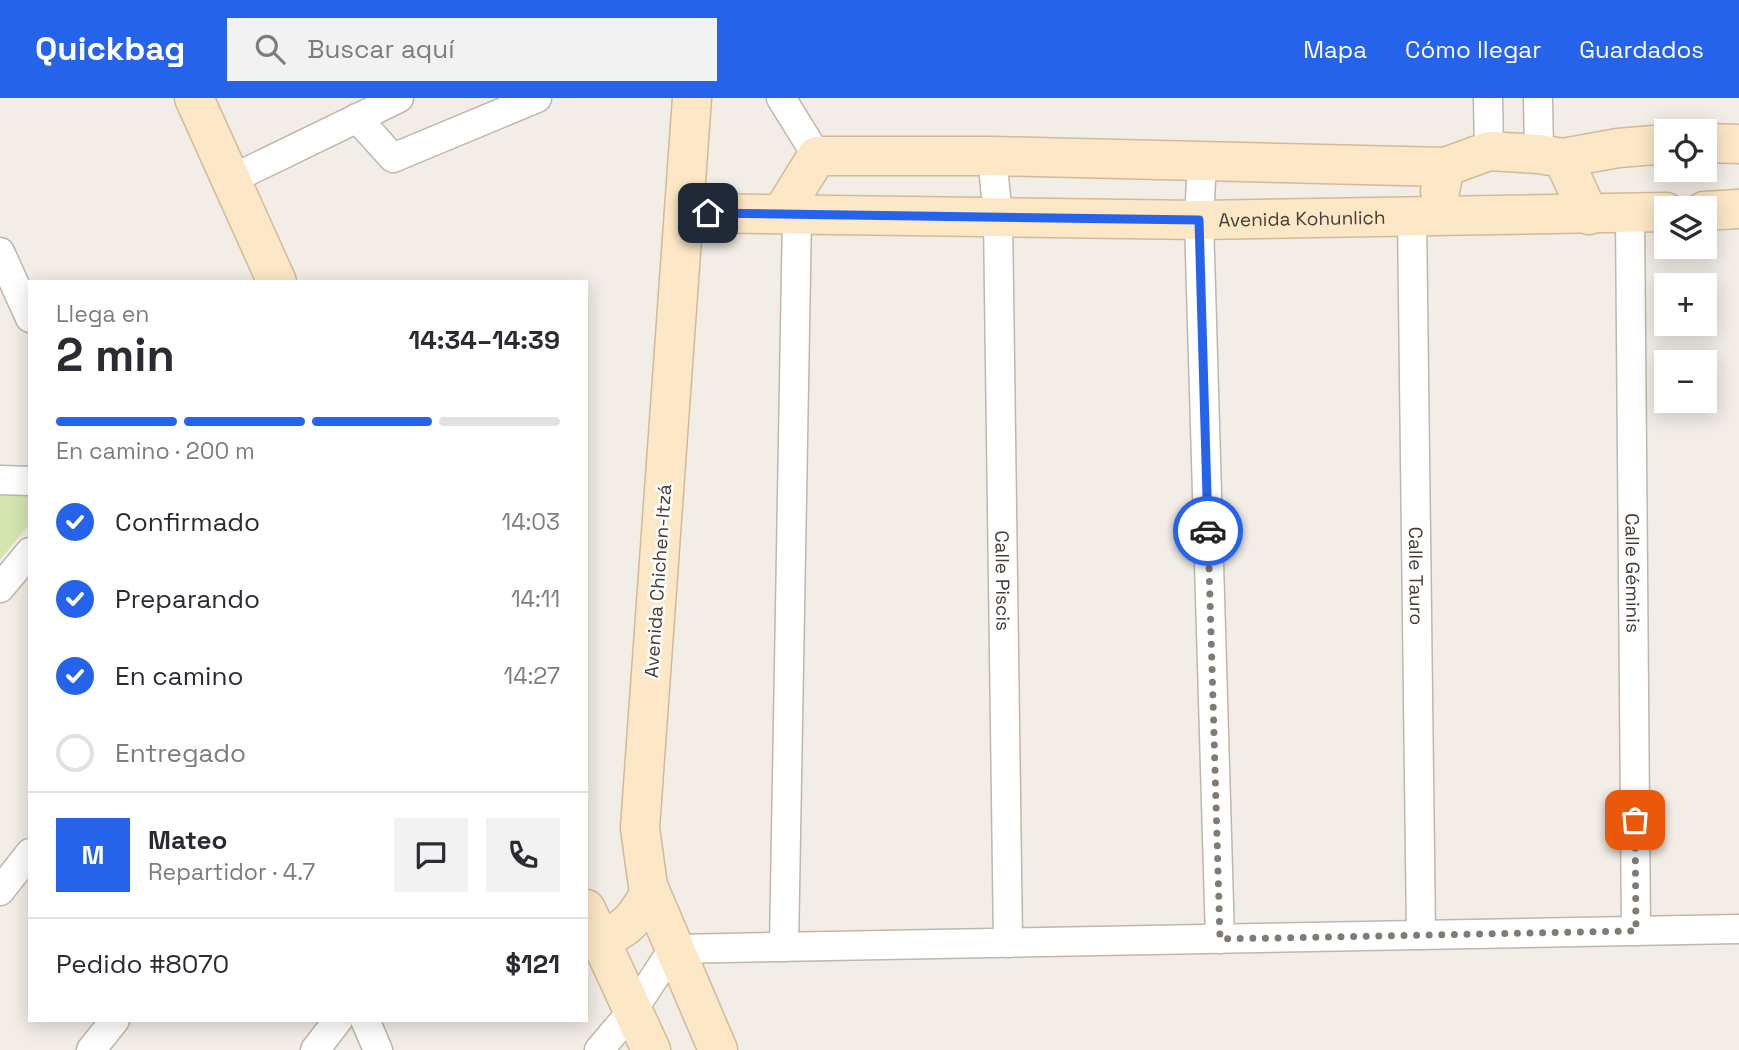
<!DOCTYPE html>
<html lang="es">
<meta charset="utf-8">
<style>
:root{--surface:#fff;--page:#f2f2f3;--text:#2b2b33;--muted:#7c7c81;--line:#e1e1e2;--accent:#2563eb}
body{margin:0;font-family:"Space Grotesk",sans-serif;background:var(--page);color:var(--text);height:100vh;display:flex;flex-direction:column;font-size:26px;white-space:nowrap}
*{box-sizing:border-box;margin:0}
p{font-size:23px;color:var(--muted)}
.icon{flex:none;width:38px;height:38px;fill:none;stroke:currentColor;stroke-width:2;stroke-linecap:round;stroke-linejoin:round}
.map{position:relative;flex:1;overflow:hidden}
.drawer{position:absolute;left:28px;top:182px;width:560px;height:742px;display:flex;flex-direction:column;background:var(--surface);border-radius:0px;box-shadow:0 4px 18px #0003}
.drawer>*{flex:none}
.controls{position:absolute;left:1654px;top:21px;display:grid;gap:14px}
.controls a{display:grid;place-items:center;width:63px;height:63px;border-radius:0px;background:var(--surface);box-shadow:0 4px 18px #0003;font-size:35px}
.pin{position:absolute;display:grid;place-items:center;width:60px;height:60px;color:#fff;margin:-30px;border-radius:14px;box-shadow:0 4px 10px #0006}
.courier{position:absolute;display:grid;place-items:center;width:70px;height:70px;margin:-35px;border:5px solid #2563eb;border-radius:50%;background:#fff;color:#222;box-shadow:0 2px 9px #0007}
.headline em{font-style:normal;font-weight:700}
.headline div{display:flex;flex-direction:column-reverse}
.headline{display:flex;align-items:center;justify-content:space-between;height:119px;padding:0 28px}
h1{font-size:46px;font-weight:700;line-height:52px}
.bar{display:grid;grid-template-columns:repeat(4,1fr);gap:10px 7px;align-content:center;height:84px;padding:0 28px}
.bar i{height:9px;border-radius:5px;background:var(--line)}
.bar .current{background:var(--accent)}
.bar p{grid-column:span 4}
.line{display:flex;align-items:center;gap:18px;padding:0 28px;border-top:2px solid var(--line)}
.line div{flex:1}
.round{display:grid;place-items:center;flex:none;width:74px;height:74px;border-radius:0px;background:var(--page)}
ol{padding:0 28px;list-style:none}
li{display:flex;align-items:center;gap:21px;height:77px}
li p{margin-inline-start:auto}
li .icon{padding:7px;border-radius:50%;background:var(--accent);color:#fff;stroke-width:4}
li:last-child{color:var(--muted)}
li i{width:38px;height:38px;border:4px solid var(--line);border-radius:50%}
header{display:flex;align-items:center;gap:42px;box-sizing:border-box;height:98px;padding:0 35px;background:var(--accent);color:#fff}
header strong{font-size:33px}
nav{display:flex;gap:38px;margin-inline-start:auto;font-size:24px}
.search{width:490px;height:63px;background:var(--page);display:flex;align-items:center;gap:18px;box-sizing:border-box;padding:0 24px;border-radius:0px;color:var(--muted);font-size:26px}
.map>svg:first-child{display:block}
</style>
<header>
<strong>Quickbag</strong>
<div class="search"><svg class="icon" aria-label="search" viewBox="0 0 24 24"><circle cx="10" cy="10" r="6"/><path d="M15 15l6 6"/></svg>Buscar aquí</div>
<nav><a>Mapa</a><a>Cómo llegar</a><a>Guardados</a></nav>
</header>
<div class="map">
<svg width="1739" height="952" viewBox="0 0 1739 952">
<rect width="100%" height="100%" fill="#f2ede6"/>
<polygon fill="#d4e5b0" points="0,390 30,391 30,425 0,462"/>
<g fill="none" stroke-linecap="round" stroke-linejoin="round">
<defs>
<g id="street">
<polyline points="781,0 817,58"/>
<polyline points="1488,0 1489,53"/>
<polyline points="1538,0 1539,56"/>
<polyline points="357,20 393,60 537,0"/>
<path id="s1" d="M992,58L998,120L1008,845"/>
<polyline points="1202,63 1199,122 1220,841"/>
<polyline points="232,81 399,0"/>
<path id="s2" d="M1630,116L1636,833"/>
<path id="s3" d="M1412,119L1421,837"/>
<polyline points="0,154 30,220"/>
<polyline points="0,382 30,383"/>
<polyline points="0,490 30,454"/>
<polyline points="0,793 30,755"/>
<polyline points="784,849 797,117"/>
<polyline points="365,922 378,952"/>
<polyline points="91,952 115,922"/>
<polyline points="315,952 338,922"/>
<polyline points="599,952 633,912 673,851 1739,831"/>
</g>
<g id="secondary">
<polyline points="194,0 277,184"/>
<polyline points="692,0 640,730 648,788 718,952"/>
<polyline points="1704,45 1739,46"/>
<polyline points="1563,60 1618,50 1666,46"/>
<polyline points="1440,93 1445,69 1489,53 1539,56 1563,60 1589,117"/>
<polyline points="1704,113 1739,111"/>
<path id="s4" d="M684,115L1199,122L1666,114"/>
<polyline points="781,116 817,58 992,58 1445,69"/>
<polyline points="586,811 651,952"/>
<path d="M600,841C628,832 636,819 650,795"/>
</g>
</defs>
<use href="#street" stroke="#c0b6ac" stroke-width="31"/>
<use href="#secondary" stroke="#d1ba98" stroke-width="41"/>
<use href="#street" stroke="#fff" stroke-width="28"/>
<use href="#secondary" stroke="#fce8c6" stroke-width="38"/>
</g>
<g fill="none" stroke-linecap="round" stroke-linejoin="round">
<polyline stroke="#827b74" stroke-width="7" stroke-dasharray="0 12.6" points="1208,433 1220,841 1636,833 1635,722"/>
<polyline stroke="#2563eb" stroke-width="9" points="708,115 1199,122 1208,433"/>
</g>
<g text-anchor="middle" dominant-baseline="central" stroke-width="5" stroke-linejoin="round" paint-order="stroke">
<g font-size="19" fill="#453d36" stroke="#fff">
<text stroke="none"><textPath href="#s4" startOffset="618">Avenida Kohunlich</textPath></text>
<text stroke="none"><textPath href="#s2" startOffset="359">Calle Géminis</textPath></text>
<text stroke="none"><textPath href="#s3" startOffset="359">Calle Tauro</textPath></text>
<text transform="translate(658 483) rotate(-86)">Avenida Chichen-Itzá</text>
<text stroke="none"><textPath href="#s1" startOffset="425">Calle Piscis</textPath></text>
</g>
</g>
</svg>
<div class="controls">
<a><svg class="icon" aria-label="locate" viewBox="0 0 24 24"><circle cx="12" cy="12" r="6"/><path d="M12 2v4M12 18v4M2 12h4M18 12h4"/></svg></a>
<a><svg class="icon" aria-label="layers" viewBox="0 0 24 24"><path d="M12 4l9 5-9 5-9-5zM3 14l9 5 9-5"/></svg></a>
<a>+</a>
<a>−</a>
</div>
<div class="pin" style="left:1635px;top:722px;background:#ea580c"><svg class="icon" aria-label="bag" viewBox="0 0 24 24"><path d="M5 8h14l-1 12H6zM9 8a3 3 0 0 1 6 0"/></svg></div>
<div class="pin" style="left:708px;top:115px;background:#1f2937"><svg class="icon" aria-label="home" viewBox="0 0 24 24"><path d="M3 11l9-7 9 7M6 9v11h12V9"/></svg></div>
<div class="courier" style="left:1208px;top:433px"><svg class="icon" aria-label="car" viewBox="0 0 24 24"><path d="M5 17H2v-5l4-1 3-4h7l3 4 3 1v5h-3M9 17h6M6 11h13"/><circle cx="7" cy="17" r="2"/><circle cx="17" cy="17" r="2"/></svg></div>
<section class="drawer">
<div class="headline"><div><h1>2 min</h1><p>Llega en</p></div><em>14:34–14:39</em></div>
<div class="bar"><i class="current"></i><i class="current"></i><i class="current"></i><i></i><p>En camino · 200 m</p></div>
<ol>
<li><svg class="icon" aria-label="check" viewBox="0 0 24 24"><path d="M5 12l5 5 9-10"/></svg>Confirmado<p>14:03</p></li>
<li><svg class="icon" aria-label="check" viewBox="0 0 24 24"><path d="M5 12l5 5 9-10"/></svg>Preparando<p>14:11</p></li>
<li><svg class="icon" aria-label="check" viewBox="0 0 24 24"><path d="M5 12l5 5 9-10"/></svg>En camino<p>14:27</p></li>
<li><i></i>Entregado</li>
</ol>
<div class="line" style="height:126px"><b class="round" style="background:var(--accent);color:#fff">M</b><div><b>Mateo</b><p>Repartidor · 4.7</p></div><a class="round"><svg class="icon" aria-label="chat" viewBox="0 0 24 24"><path d="M4 5h16v11H9l-5 4z"/></svg></a><a class="round"><svg class="icon" aria-label="phone" viewBox="0 0 24 24"><path d="M5 4h4l2 5-3 2q2 4 5 5l2-3 5 2v4C11 20 4 13 5 4z"/></svg></a></div>
<div class="line" style="height:91px"><div>Pedido #8070</div><b>$121</b></div>
</section>
</div>
